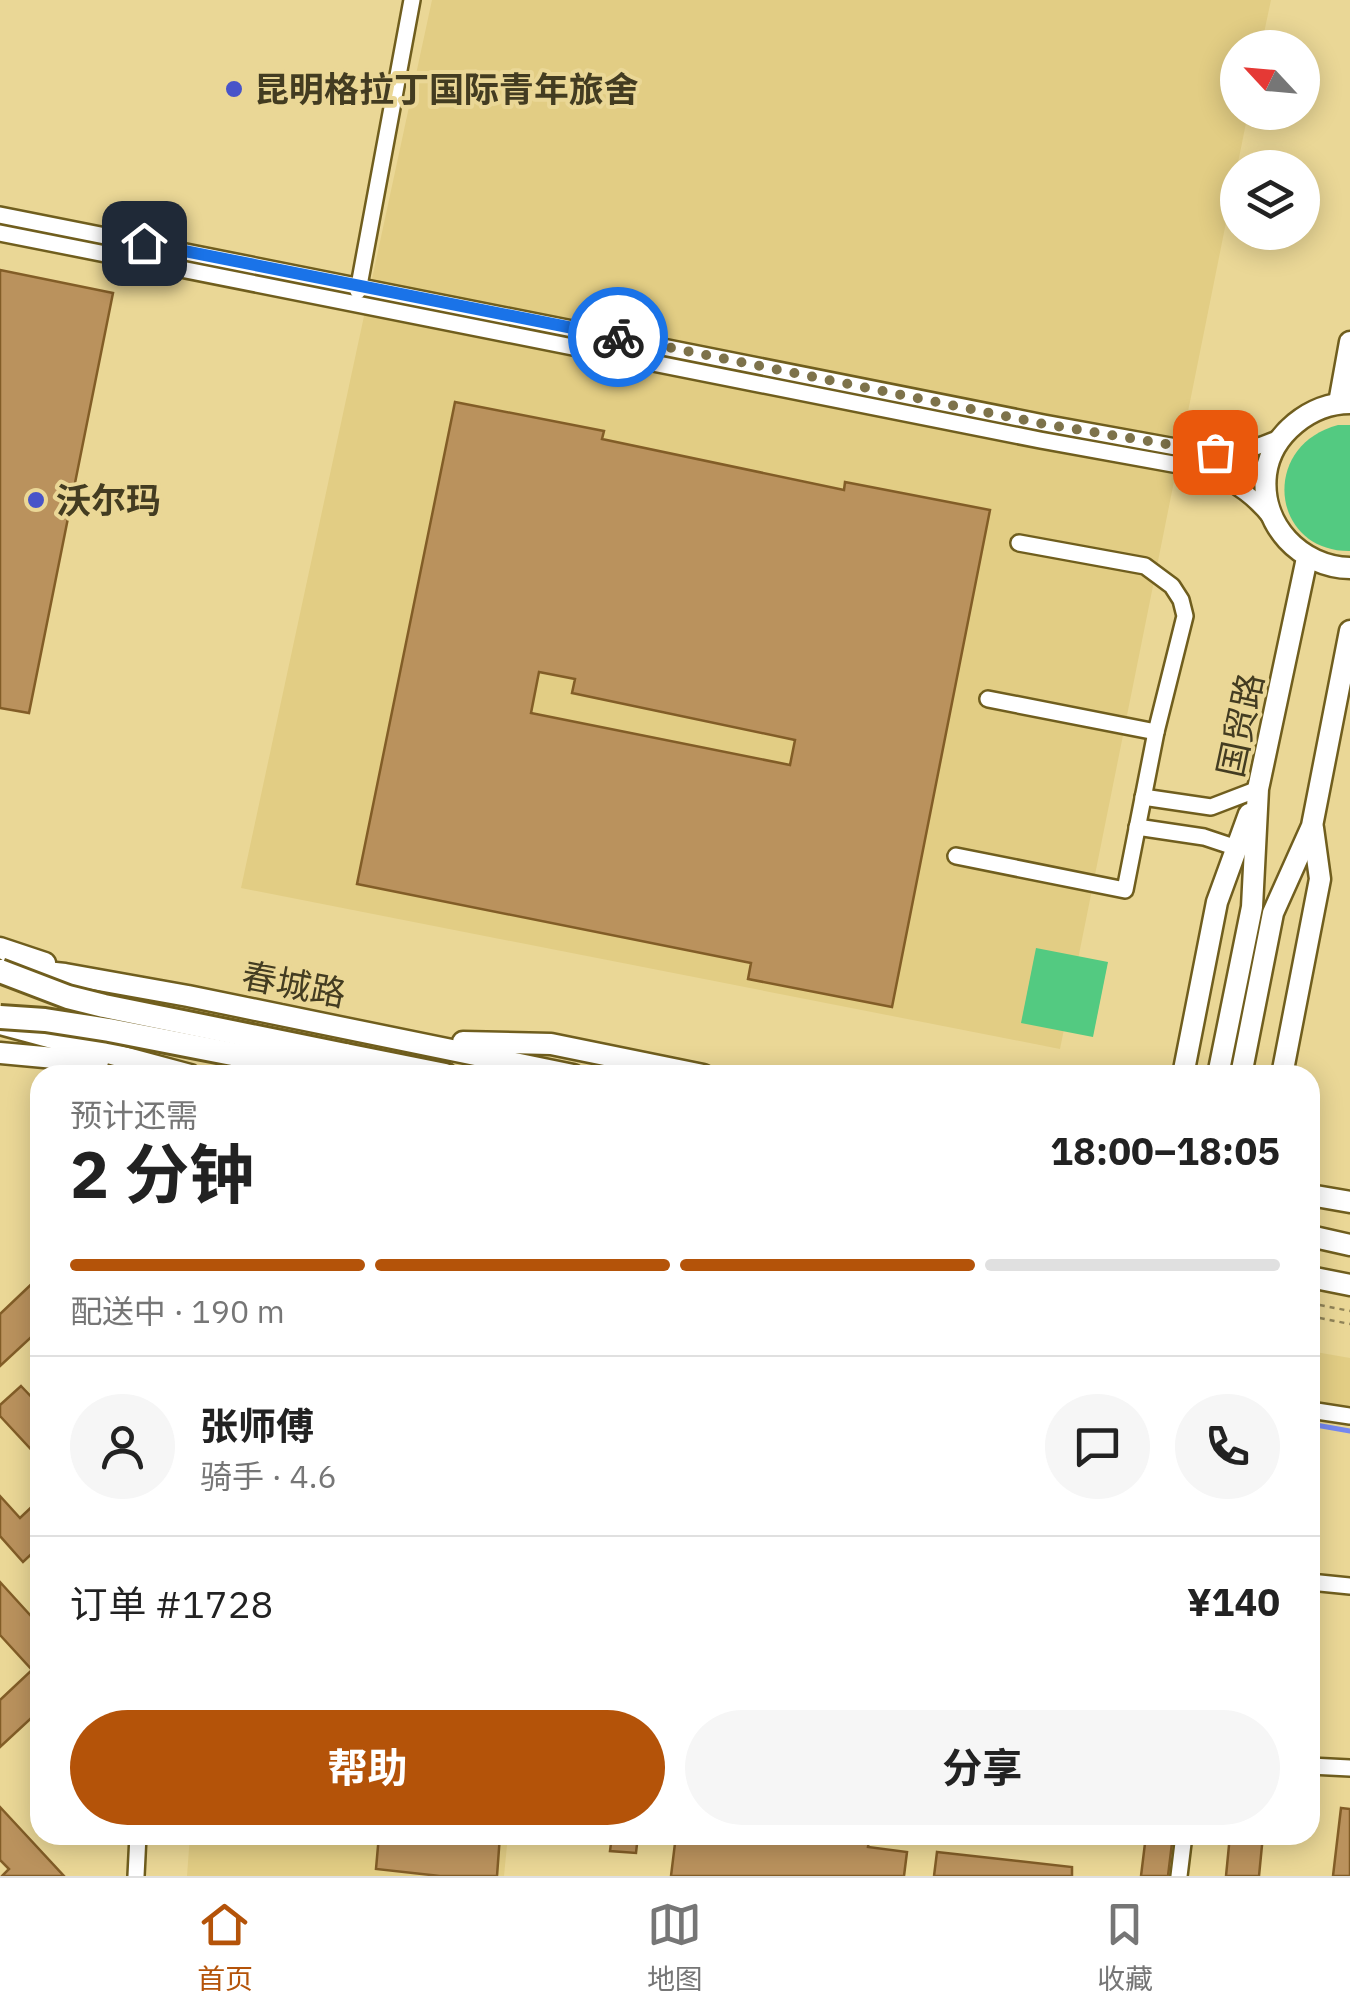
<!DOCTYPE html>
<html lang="zh">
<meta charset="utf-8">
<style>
:root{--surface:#fff;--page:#f6f6f6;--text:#222;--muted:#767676;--line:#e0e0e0;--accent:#b45309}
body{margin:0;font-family:"IBM Plex Sans","Noto Sans SC",sans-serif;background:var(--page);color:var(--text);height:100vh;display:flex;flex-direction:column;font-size:38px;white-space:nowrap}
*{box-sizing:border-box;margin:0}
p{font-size:32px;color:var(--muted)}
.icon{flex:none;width:55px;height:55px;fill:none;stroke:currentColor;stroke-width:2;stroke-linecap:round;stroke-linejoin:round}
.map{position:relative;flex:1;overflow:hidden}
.details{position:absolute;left:30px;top:1065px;width:1290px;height:780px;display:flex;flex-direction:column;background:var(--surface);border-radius:30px;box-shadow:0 5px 25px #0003}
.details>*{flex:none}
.needle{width:65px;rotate:296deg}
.buttons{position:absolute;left:1220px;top:30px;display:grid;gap:20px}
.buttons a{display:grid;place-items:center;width:100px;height:100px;border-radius:50%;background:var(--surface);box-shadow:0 5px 25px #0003;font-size:50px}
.pin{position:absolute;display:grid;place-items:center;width:85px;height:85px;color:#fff;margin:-42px;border-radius:20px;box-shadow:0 5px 15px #0006}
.courier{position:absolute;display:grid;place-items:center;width:100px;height:100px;margin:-50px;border:8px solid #1a73e8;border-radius:50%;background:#fff;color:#222;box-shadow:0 2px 12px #0007}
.headline em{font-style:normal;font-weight:700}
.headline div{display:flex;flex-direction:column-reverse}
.headline{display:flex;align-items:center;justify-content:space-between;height:170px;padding:0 40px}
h1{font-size:65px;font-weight:700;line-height:75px}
.bar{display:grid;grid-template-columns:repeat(4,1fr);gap:15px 10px;align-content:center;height:120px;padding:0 40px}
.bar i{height:12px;border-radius:8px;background:var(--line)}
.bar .active{background:var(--accent)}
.bar p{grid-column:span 4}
.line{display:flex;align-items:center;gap:25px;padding:0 40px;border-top:2px solid var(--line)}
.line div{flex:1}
.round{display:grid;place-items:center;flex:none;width:105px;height:105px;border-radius:52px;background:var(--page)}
.primary-button{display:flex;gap:20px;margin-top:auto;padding:20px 40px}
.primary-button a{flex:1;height:115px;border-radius:60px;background:var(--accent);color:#fff;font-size:40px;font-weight:700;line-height:115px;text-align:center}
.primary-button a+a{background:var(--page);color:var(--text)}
.dock{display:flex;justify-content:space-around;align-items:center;height:140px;border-top:2px solid var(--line);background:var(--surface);font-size:28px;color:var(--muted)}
.dock a{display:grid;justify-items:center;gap:5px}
.dock .active{color:var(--accent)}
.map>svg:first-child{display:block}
</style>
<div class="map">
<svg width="1350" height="1876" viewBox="0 0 1350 1876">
<rect width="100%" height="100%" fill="#ead796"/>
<g fill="#e2cd84">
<polygon points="432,0 1271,0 1261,47 1238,48 1238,112 1248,113 1060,1049 241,888"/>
<polygon points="1310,1351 1350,1358 1350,1424 1310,1417"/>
<polygon points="190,1835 508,1835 504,1876 187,1876"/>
</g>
<g fill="#53ca81">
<path d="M1338,425H1350V551C1271,552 1259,446 1338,425Z"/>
<polygon points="1036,948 1108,962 1093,1037 1021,1023"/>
</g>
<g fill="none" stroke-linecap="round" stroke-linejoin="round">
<polyline stroke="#7588f0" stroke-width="5" points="1310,1424 1350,1431"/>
</g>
<g fill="#ba925d" stroke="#825d27" stroke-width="2.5" fill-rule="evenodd">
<polygon points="0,270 113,293 29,713 0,708"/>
<path d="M455,402L604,431L602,439L844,490L845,482L990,510L892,1007L748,979L751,963L357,884ZM539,672L575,679L572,693L795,740L790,765L531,713Z"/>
<polygon points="40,1276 40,1329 0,1366 0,1314"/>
<polygon points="21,1386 40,1406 40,1459 0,1416 0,1405"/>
<polygon points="0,1496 20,1518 40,1499 40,1546 23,1562 0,1536"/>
<polygon points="0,1582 40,1626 40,1710 0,1747 0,1700 32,1670 0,1635"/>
<polygon points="0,1807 64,1876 2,1876 9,1869 0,1860"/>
<polygon points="1341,1808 1350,1809 1350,1876 1333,1876"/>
<polygon points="379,1835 500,1835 497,1876 440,1876 376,1869"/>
<polygon points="612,1835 638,1835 636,1853 610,1851"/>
<polygon points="676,1835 870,1835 868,1847 907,1852 904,1876 671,1876"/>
<polygon points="1146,1835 1173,1835 1168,1876 1141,1876"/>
<polygon points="1230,1835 1263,1835 1259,1876 1226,1876"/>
<polygon points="937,1852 1072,1867 1072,1876 934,1876"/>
</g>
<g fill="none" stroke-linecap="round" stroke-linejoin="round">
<defs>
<g id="minor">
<path d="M0,215L1044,423L1198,451C1227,454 1254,451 1281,437"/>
<path d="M0,233L1040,440L1195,468C1226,477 1251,492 1271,518"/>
<polyline points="358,291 412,0"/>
<polyline points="988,699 1156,732"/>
<polyline points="1143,797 1211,807 1258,789"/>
<polyline points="1137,827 1204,837 1237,848"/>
<polyline points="956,856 1125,890 1156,732 1185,616 1181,600 1172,586 1145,566 1019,543"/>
<polyline points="1310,1410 1350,1416"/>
<polyline points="1310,1582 1350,1586"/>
<polyline points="1310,1766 1350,1768"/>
<polyline points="136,1876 138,1835"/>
<polyline points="1179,1876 1184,1835"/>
</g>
<g id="major">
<polyline points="1339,403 1350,342"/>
<path d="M1350,403C1311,403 1271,434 1266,474C1260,525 1301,567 1350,568"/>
<polyline points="0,948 45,963"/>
<polyline points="7,968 65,974 188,996 573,1075"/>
<polyline points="0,1024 190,1075"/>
<polyline points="463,1042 551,1044 703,1075"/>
<polyline points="0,1053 98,1062"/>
<polyline points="1183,1075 1217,902 1249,814"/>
<polyline points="1218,1075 1252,907 1258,789 1307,558"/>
<polyline points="1241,1075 1273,913 1312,826 1350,631"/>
<polyline points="1282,1075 1320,879 1313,828"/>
<polyline points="1310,1195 1350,1202"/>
<polyline points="1310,1236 1350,1245"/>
<polyline points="1310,1277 1350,1285"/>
</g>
<polyline id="highway" points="345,1055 445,1075"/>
</defs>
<use href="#minor" stroke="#705e1e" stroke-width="20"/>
<use href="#major" stroke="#705e1e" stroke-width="25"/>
<use href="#highway" stroke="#705e1e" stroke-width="28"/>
<g stroke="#918458" stroke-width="2.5" stroke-dasharray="5 5" stroke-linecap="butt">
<polyline points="1310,1303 1350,1311"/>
<polyline points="1310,1316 1350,1324"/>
</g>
<use href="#minor" stroke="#fff" stroke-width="15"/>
<use href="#major" stroke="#fff" stroke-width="20"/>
<use href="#highway" stroke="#fff" stroke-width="22"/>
<defs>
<g id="highway-bridge">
<polyline points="0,971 68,997 104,1006 345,1055"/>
<polyline points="0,1017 45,1020 109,1030 341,1075"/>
</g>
</defs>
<use href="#highway-bridge" stroke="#705e1e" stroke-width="28" stroke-linecap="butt"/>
<use href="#highway-bridge" stroke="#fff" stroke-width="22"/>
</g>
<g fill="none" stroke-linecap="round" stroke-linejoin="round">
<polyline stroke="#7d724a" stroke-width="10" stroke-dasharray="0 18" points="618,337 1044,424 1215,452"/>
<polyline stroke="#1a73e8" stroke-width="12" points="144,243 618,337"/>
</g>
<g fill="#4854c9" stroke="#ead796" stroke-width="4">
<circle cx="234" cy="89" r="10"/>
<circle cx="36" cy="500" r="10"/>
</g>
<g text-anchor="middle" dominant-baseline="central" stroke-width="8" stroke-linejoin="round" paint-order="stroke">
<g font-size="35" font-weight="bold" fill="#433c21" stroke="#ead796" text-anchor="start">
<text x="254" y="89">昆明格拉丁国际青年旅舍</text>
<text x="56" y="500">沃尔玛</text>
</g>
<g font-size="35" fill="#433c21" stroke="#ead796">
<text transform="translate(1240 725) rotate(-78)">国贸路</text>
<text transform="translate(294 984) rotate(11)">春城路</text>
</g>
</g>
</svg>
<div class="buttons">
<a><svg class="needle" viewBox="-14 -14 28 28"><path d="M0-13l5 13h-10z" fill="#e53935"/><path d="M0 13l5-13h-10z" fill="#767676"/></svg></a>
<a><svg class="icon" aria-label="layers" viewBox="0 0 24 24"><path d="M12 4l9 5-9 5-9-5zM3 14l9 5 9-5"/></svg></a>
</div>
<div class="pin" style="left:1215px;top:452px;background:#ea580c"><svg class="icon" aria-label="bag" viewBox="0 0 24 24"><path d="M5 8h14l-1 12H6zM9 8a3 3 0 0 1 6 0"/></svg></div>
<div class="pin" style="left:144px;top:243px;background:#1f2937"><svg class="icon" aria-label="home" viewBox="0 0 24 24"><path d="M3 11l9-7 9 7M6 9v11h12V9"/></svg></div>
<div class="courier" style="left:618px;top:337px"><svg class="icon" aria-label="bike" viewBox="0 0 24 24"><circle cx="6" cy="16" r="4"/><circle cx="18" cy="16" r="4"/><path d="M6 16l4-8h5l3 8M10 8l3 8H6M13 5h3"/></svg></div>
<section class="details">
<div class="headline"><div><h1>2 分钟</h1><p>预计还需</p></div><em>18:00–18:05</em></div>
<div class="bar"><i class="active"></i><i class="active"></i><i class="active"></i><i></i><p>配送中 · 190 m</p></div>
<div class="line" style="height:180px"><a class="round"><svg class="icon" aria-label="person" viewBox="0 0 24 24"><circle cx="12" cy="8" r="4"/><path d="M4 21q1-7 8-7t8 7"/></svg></a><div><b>张师傅</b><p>骑手 · 4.6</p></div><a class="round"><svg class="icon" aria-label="chat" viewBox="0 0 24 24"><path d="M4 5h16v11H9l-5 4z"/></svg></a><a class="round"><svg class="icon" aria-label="phone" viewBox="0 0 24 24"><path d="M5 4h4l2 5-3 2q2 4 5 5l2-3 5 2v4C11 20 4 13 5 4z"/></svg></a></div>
<div class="line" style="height:130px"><div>订单 #1728</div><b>¥140</b></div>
<div class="primary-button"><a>帮助</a><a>分享</a></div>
</section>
</div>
<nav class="dock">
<a class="active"><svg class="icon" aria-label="home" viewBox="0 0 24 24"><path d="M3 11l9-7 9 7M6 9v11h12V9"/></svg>首页</a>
<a><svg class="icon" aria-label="map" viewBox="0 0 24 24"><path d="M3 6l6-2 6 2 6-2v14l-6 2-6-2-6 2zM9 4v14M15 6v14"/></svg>地图</a>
<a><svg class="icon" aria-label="saved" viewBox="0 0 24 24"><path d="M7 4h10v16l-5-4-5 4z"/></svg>收藏</a>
</nav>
